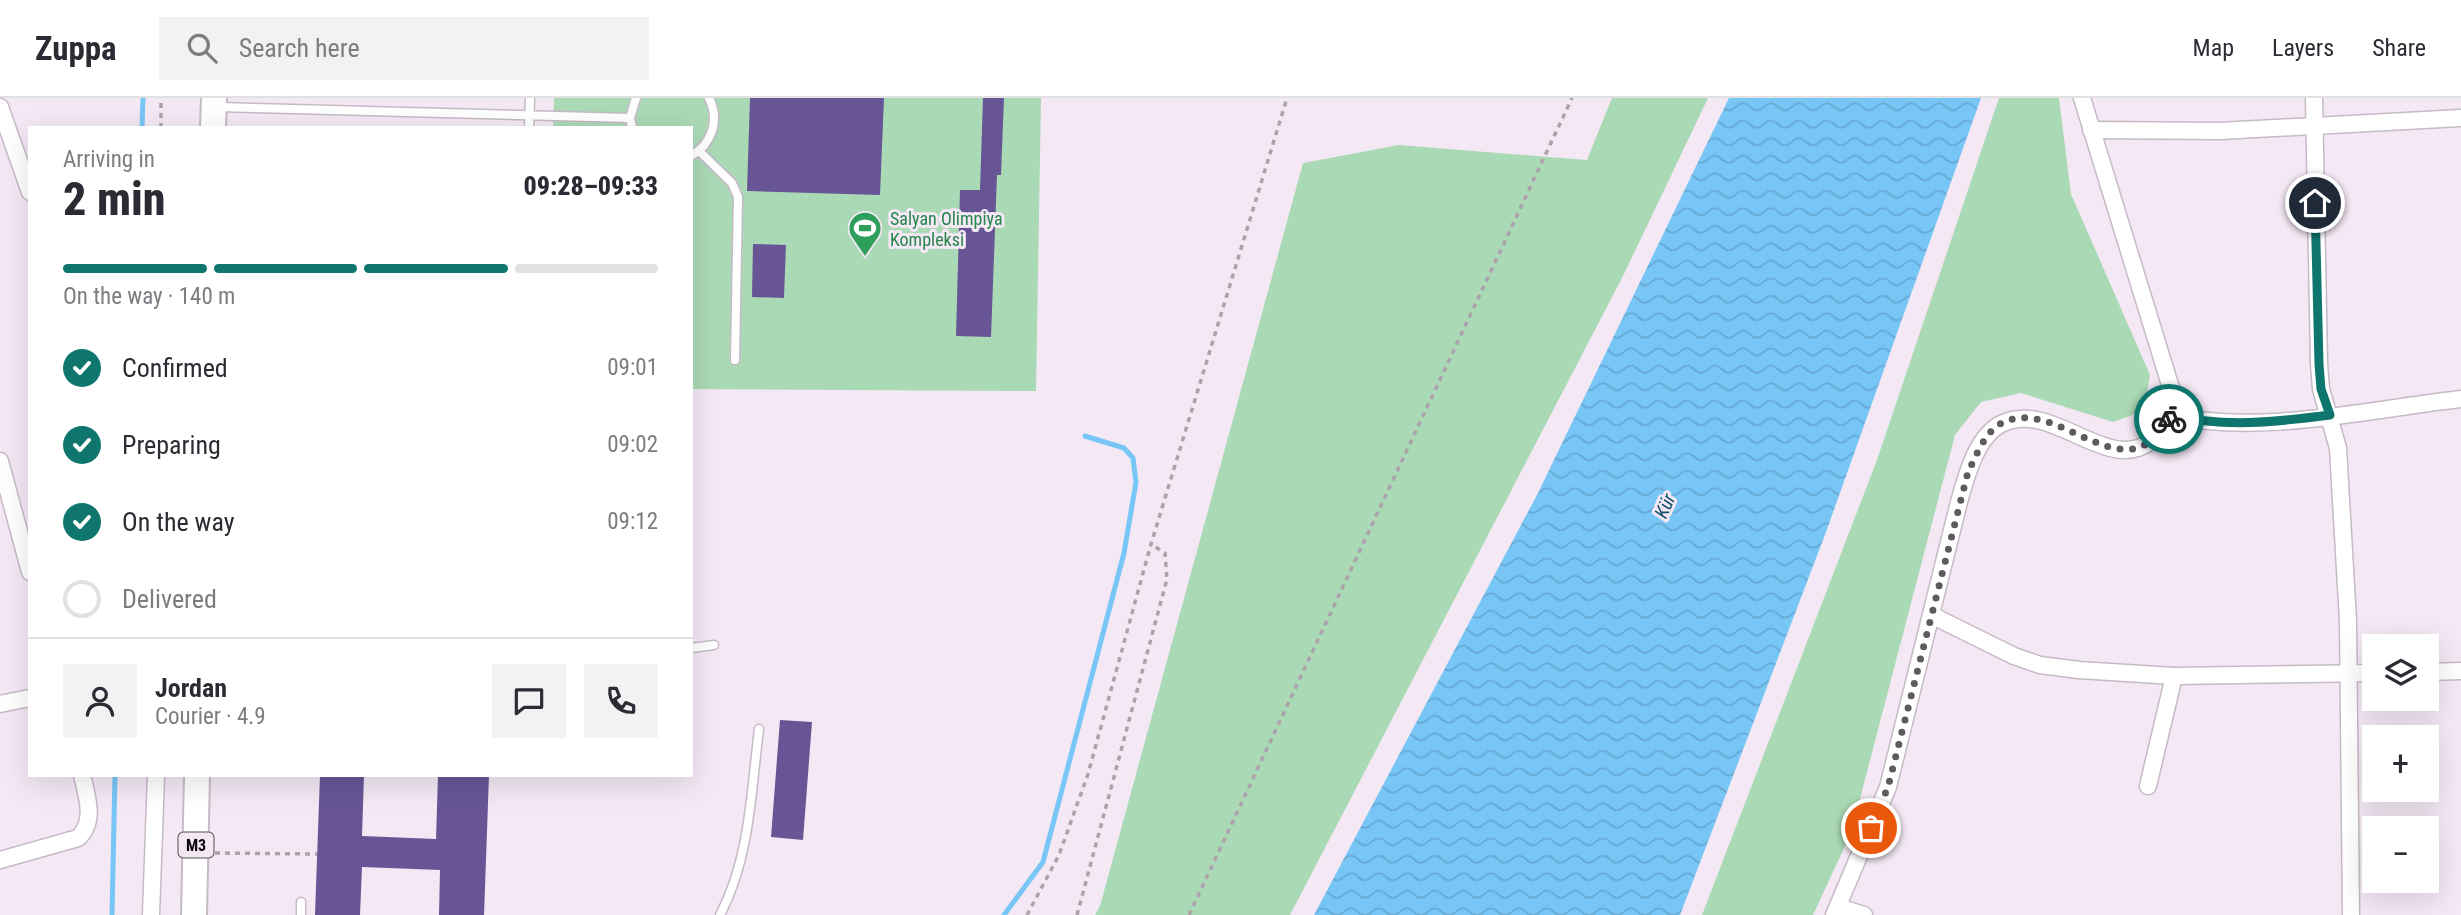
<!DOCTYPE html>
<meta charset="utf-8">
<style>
:root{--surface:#fff;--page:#f2f2f3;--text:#2b2b33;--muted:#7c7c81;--line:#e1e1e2;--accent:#0f766e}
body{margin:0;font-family:"Roboto Condensed",sans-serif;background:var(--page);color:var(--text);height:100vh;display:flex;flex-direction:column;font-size:26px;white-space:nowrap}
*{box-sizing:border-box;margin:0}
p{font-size:23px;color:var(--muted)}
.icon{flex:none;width:38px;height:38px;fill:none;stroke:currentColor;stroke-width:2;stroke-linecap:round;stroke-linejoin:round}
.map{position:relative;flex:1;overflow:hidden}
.side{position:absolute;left:28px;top:28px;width:665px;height:651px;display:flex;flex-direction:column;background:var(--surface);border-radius:0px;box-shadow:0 7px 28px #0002}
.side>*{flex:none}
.buttons{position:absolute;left:2362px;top:536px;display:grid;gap:14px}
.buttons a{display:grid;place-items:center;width:77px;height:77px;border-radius:0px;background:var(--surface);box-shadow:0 7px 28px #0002;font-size:35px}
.pin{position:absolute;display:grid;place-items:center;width:60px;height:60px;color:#fff;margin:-30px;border:4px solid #fff;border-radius:50%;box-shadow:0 2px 7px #0007}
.courier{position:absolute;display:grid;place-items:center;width:70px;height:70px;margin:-35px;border:5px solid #0f766e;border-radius:50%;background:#fff;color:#222;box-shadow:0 2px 9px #0007}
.summary em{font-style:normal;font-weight:800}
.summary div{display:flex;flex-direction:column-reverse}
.summary{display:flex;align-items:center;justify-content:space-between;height:119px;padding:0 35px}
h1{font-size:46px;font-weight:800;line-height:52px}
.bar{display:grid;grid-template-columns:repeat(4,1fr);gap:10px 7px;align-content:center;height:84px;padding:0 35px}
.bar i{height:9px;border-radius:5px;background:var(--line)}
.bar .selected{background:var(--accent)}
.bar p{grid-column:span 4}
.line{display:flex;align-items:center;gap:18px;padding:0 35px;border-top:2px solid var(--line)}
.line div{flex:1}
.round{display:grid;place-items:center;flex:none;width:74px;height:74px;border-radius:0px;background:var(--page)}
ol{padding:0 35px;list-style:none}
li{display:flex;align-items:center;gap:21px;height:77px}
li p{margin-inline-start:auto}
li .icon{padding:7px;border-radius:50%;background:var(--accent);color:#fff;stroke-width:4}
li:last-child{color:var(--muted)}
li i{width:38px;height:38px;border:4px solid var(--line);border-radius:50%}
header{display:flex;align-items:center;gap:42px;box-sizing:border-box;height:98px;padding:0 35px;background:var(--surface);border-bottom:2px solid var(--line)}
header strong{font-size:33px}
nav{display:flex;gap:38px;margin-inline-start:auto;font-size:24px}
.search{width:490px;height:63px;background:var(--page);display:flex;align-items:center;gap:18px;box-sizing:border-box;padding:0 24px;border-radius:0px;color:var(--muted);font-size:26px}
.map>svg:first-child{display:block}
</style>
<header>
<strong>Zuppa</strong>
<div class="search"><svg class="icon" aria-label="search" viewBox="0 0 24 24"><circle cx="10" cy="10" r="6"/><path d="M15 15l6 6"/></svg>Search here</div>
<nav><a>Map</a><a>Layers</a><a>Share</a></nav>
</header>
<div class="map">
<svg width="2461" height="817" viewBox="0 0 2461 817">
<defs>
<pattern id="water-waves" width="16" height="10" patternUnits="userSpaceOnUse" patternTransform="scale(1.75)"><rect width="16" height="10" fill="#78c6f6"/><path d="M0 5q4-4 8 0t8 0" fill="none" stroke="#67a9d2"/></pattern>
</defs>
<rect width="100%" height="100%" fill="#f3e8f4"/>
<g fill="#aad9b5">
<polygon points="554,0 1041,0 1036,293 691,291 691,30 553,30"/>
<polygon points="1612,0 1708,0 1623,178 1290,817 1095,817 1100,808 1303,65 1399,47 1587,62"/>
<polygon points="1999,0 2059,0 2071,96 2150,277 2144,313 2113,324 2021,295 1981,304 1955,337 1851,735 1813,817 1702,817 1877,362"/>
</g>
<polygon fill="url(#water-waves)" points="1729,0 1981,0 1826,434 1680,817 1314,817 1538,395"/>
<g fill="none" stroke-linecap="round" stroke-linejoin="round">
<g stroke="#78c6f6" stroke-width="5">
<polyline points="142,30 143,0"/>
<polyline points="112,817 115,677"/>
<polyline points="1004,817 1043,764 1124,455 1136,384 1133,360 1124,350 1085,338"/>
</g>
</g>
<g fill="#675596">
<polygon points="750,0 884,0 880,97 747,93"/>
<polygon points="983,0 1004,0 1001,77 997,77 991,239 956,238 960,92 980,92"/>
<polygon points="753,146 786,147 784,200 752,199"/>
<polygon points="780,622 812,624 803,742 771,739"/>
<polygon points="320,677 364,677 362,738 436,741 438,677 489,677 484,817 439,817 440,772 362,769 360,817 315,817"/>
</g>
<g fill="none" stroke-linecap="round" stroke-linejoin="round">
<defs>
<g id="service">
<polyline points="217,9 630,20"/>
<polyline points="529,30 530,0"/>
<polyline points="632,30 630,20 636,0"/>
<polyline points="699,53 732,85 738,99 735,262"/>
<path d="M691,58C712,46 720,22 709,0"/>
<polyline points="691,550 714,547"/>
<polyline points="301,817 301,804"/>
<path d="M720,817C750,760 751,694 759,631"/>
</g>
<g id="minor">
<polyline points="2314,0 2319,266 2321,291 2338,350 2348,523 2351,817"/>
<polyline points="0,9 30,94"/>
<polyline points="2091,32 2220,33 2461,20"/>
<path d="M2171,317C2258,338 2372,311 2461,301"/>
<polyline points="0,363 30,474"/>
<polyline points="1931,517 2014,558 2040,567 2079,572 2174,578 2375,575"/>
<polyline points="2427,574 2461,573"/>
<polyline points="0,606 30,600"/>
<polyline points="2148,688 2174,578"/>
<path d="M0,762L78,740C96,723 87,699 82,677"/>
<polyline points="1838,809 1864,817"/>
<polyline points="151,817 156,677"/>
<path d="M1834,817L1888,689L1959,404C1966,379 1976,339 2001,326C2052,300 2109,379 2152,342C2170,325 2171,314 2171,290L2082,0"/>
</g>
<g id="primary">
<polyline points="213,30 214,0"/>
<polyline points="194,817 197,677"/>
</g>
</defs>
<use href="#service" stroke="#c6bac7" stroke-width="11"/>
<use href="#minor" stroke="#c6bac7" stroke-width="19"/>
<use href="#primary" stroke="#c6bac7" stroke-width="28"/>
<g stroke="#aba2ac" stroke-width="3.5" stroke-dasharray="5 5" stroke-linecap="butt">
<polyline points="161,30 161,0"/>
<polyline points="215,755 317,756"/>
<polyline points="1027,817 1059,757 1088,676 1151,446 1287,0"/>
<polyline points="1077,817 1167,481 1165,455 1151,446"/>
<polyline points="1189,817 1572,0"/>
</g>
<use href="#service" stroke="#fff" stroke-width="8"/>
<use href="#minor" stroke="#fff" stroke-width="16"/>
<use href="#primary" stroke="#fff" stroke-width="24"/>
</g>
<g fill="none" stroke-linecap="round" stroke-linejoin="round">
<path stroke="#5f5960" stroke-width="7" stroke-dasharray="0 12.6" d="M1871,730L1888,689L1968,374C1976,359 1984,335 2000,326C2057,294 2124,401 2169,321"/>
<path stroke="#0f766e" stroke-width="9" d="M2169,321L2171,317C2225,330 2276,324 2330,317L2321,291L2319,266L2315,105"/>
</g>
<defs>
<symbol id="stadium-pin" viewBox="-11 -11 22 30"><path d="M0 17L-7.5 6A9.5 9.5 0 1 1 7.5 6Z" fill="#2e9e5b" stroke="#f3e8f4"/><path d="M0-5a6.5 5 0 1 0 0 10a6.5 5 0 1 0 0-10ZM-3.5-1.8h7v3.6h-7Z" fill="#fff"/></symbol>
</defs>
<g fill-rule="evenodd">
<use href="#stadium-pin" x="846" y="111" width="38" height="52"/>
</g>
<g text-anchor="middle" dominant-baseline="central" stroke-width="6" stroke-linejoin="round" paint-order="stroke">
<rect fill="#f3e8f4" stroke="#534e54" stroke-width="2" x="178.5" y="734.5" width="35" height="25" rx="5"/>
<g font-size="16" font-weight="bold" fill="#0f0c10">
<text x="196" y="747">M3</text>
</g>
<g font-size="18" fill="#27864d" stroke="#f3e8f4" text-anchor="start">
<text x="890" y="120">Salyan Olimpiya<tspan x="890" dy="21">Kompleksi</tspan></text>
</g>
<g font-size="19" font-style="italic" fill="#12506f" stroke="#f3e8f4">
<text transform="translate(1665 408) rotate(-66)">Kür</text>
</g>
</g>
</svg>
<div class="buttons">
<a><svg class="icon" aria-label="layers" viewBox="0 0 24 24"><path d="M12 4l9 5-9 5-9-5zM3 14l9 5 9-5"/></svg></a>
<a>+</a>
<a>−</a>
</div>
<div class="pin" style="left:1871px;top:730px;background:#ea580c"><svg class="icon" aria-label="bag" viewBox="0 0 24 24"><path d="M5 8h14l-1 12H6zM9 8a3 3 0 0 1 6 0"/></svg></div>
<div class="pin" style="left:2315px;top:105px;background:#1f2937"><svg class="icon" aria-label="home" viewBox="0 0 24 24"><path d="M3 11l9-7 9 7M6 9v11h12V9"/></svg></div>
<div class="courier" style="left:2169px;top:321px"><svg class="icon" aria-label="bike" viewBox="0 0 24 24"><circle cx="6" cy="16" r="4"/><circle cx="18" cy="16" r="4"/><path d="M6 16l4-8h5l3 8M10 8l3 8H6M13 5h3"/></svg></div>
<section class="side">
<div class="summary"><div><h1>2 min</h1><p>Arriving in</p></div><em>09:28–09:33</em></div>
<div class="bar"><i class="selected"></i><i class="selected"></i><i class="selected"></i><i></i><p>On the way · 140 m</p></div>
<ol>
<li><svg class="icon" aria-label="check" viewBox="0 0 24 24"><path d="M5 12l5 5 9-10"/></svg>Confirmed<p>09:01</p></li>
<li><svg class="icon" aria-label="check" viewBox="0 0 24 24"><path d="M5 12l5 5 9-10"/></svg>Preparing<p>09:02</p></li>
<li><svg class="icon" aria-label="check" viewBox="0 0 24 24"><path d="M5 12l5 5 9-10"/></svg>On the way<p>09:12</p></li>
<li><i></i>Delivered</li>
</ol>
<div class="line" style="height:126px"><a class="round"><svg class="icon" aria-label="person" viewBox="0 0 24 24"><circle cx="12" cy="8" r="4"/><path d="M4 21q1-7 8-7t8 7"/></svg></a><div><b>Jordan</b><p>Courier · 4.9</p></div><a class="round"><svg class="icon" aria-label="chat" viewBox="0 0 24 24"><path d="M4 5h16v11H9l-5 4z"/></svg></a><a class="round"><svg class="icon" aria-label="phone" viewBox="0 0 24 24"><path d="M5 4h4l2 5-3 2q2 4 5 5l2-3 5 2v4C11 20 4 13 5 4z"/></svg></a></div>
</section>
</div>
